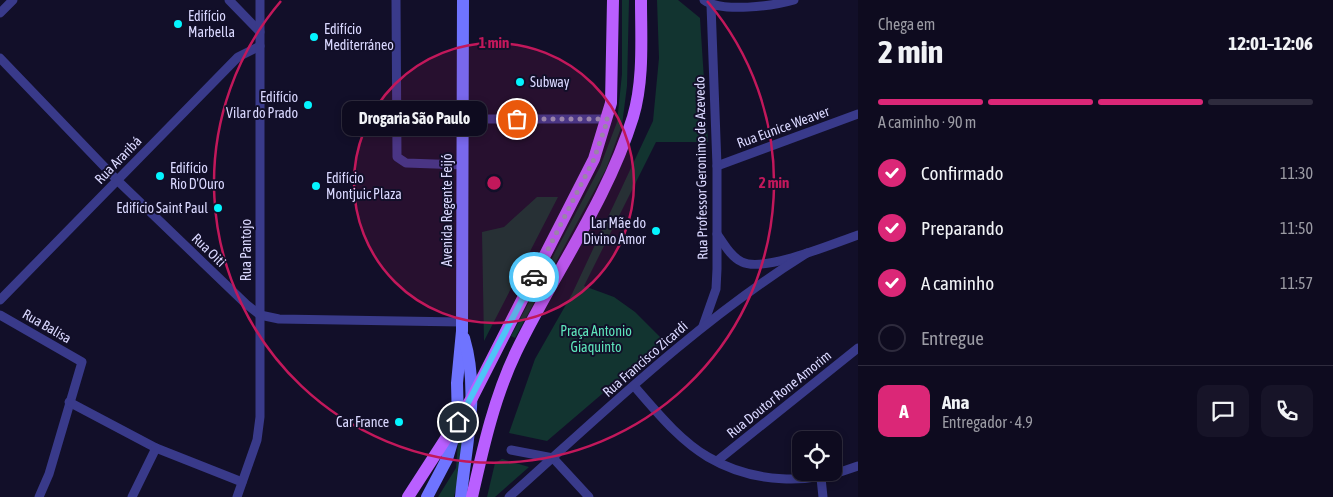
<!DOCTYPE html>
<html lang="pt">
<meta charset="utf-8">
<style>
:root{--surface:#0e0b1f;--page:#171428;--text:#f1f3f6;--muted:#9b9ba4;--line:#2e2b3d;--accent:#db2777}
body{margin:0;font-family:"Asap Condensed",sans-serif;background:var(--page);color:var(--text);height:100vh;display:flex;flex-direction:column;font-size:19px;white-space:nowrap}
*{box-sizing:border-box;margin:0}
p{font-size:16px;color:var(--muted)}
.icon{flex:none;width:28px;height:28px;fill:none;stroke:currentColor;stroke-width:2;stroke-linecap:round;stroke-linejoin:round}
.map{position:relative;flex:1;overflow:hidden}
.sheet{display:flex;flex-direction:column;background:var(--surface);width:475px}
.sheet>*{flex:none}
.tools{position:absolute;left:792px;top:431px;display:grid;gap:10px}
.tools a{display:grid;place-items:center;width:50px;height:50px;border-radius:10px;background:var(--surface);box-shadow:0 2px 8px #0003,0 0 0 1px var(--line);font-size:25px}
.pin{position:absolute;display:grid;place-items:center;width:42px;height:42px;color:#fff;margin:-21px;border:2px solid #fff;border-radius:50%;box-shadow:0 1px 5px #0007}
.courier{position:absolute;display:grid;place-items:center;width:50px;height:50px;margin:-25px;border:4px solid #4fc3f7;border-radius:50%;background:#fff;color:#222;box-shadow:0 1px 6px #0007}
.bubble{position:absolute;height:35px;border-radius:10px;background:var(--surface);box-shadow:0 2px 8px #0003,0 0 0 1px var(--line);font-size:16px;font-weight:700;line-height:35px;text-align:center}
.head em{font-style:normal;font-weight:700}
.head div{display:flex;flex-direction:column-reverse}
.head{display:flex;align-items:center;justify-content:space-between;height:85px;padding:0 20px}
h1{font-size:32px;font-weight:700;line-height:38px}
.bar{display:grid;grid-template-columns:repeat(4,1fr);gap:8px 5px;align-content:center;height:60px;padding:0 20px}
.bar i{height:6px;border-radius:4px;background:var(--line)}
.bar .current{background:var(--accent)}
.bar p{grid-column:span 4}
.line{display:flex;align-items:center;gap:12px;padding:0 20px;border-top:1px solid var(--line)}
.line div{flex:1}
.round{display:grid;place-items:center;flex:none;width:52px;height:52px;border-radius:10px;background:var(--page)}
ol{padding:0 20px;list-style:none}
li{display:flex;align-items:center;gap:15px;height:55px}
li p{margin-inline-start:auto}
li .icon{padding:5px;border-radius:50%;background:var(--accent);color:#fff;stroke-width:4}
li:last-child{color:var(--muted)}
li i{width:28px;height:28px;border:2px solid var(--line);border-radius:50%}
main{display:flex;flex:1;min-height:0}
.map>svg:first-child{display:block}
</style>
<main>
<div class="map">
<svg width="858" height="497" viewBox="0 0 858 497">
<rect width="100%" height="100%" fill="#120f29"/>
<g fill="#123430">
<polygon points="622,0 629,0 627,86 622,125 606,169 515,338 511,336 600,167 617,122 622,74"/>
<polygon points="657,0 678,0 700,18 708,142 656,142 584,286 614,297 635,312 664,341 547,441 509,433 535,359 572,294 653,121 659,58"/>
<polygon points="537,197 558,197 484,341 482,232 504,227"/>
<polygon points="464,428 466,444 454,497 438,497 456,468 458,443"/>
<polygon points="502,459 529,467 495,497 487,497 495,463"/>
</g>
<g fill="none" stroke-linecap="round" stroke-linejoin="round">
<g stroke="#393a8a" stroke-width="9">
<polyline points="229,0 260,32"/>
<polyline points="396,0 397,157 406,163 463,165"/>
<path d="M704,0C722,13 773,6 794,0"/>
<polyline points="0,13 13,0"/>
<polyline points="0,58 118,181 246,304 260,315 279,319 461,322"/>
<polyline points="463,119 607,119"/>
<polyline points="717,166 858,114"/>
<path d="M717,234C724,244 731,257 742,262C764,273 834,243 858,235"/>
<polyline points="0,300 238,57 260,46"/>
<polyline points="0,315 82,362 49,474 39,497"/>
<polyline points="703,326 716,289 717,269 717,166 711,5"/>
<path d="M634,386C656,411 679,440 708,457C754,484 810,485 858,466"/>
<polyline points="69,402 156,448 242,482"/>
<polyline points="511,450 553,458 589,497"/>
<polyline points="717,461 858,348"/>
<polyline points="821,478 823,497"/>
<polyline points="132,497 156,448"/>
<polyline points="237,497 257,440 260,417 260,0"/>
<path d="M509,497C604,412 698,321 807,253"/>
</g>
<g stroke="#6f74ff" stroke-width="12">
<polyline points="427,497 447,459 458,422 457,383 462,331 463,0"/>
<path d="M461,497C466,442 480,392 464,338"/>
</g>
<g stroke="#b95fff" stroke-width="12">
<polyline points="408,497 472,398 594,159 611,103 613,0"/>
<path d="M472,497C483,448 494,398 516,352C554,273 607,201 633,117C644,80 641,39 641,0"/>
</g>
</g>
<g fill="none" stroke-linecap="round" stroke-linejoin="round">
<polyline stroke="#9492b4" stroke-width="5" stroke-dasharray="0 9" points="517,119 608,119 594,159 534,277"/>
<polyline stroke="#4fc3f7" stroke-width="6" points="458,422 534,277"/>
</g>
<circle cx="494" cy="183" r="140" fill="#c2185b" fill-opacity=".12"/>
<g fill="none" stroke="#c2185b" stroke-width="2.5">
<circle cx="494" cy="183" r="140"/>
<path d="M707 1A280 280 0 1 1 281 1"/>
</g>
<g fill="#04f5ff" stroke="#120f29" stroke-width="2">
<circle cx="178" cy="24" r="5"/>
<circle cx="314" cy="37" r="5"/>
<circle cx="520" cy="82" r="5"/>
<circle cx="308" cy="105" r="5"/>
<circle cx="160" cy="176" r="5"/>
<circle cx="316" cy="186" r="5"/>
<circle cx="218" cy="208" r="5"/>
<circle cx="656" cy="231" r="5"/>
<circle cx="399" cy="422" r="5"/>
</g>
<g text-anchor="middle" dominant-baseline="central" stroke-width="4" stroke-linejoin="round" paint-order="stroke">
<g font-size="14" fill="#dad8ff" stroke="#120f29" text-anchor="start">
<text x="188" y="16">Edifício<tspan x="188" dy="16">Marbella</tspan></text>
<text x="324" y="29">Edifício<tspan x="324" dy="16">Mediterráneo</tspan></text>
<text x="530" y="82">Subway</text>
<text x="298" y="97" text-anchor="end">Edifício<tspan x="298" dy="16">Vilar do Prado</tspan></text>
<text x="170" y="168">Edifício<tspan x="170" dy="16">Rio D'Ouro</tspan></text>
<text x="326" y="178">Edifício<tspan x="326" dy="16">Montjuic Plaza</tspan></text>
<text x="208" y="208" text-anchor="end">Edifício Saint Paul</text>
<text x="646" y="223" text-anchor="end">Lar Mãe do<tspan x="646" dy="16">Divino Amor</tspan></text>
<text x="389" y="422" text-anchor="end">Car France</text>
</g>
<g font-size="14" fill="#dad8ff" stroke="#120f29">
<text transform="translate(783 127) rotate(-20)">Rua Eunice Weaver</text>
<text transform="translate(118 160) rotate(-46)">Rua Araribá</text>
<text transform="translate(701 168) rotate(-91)">Rua Professor Geronimo de Azevedo</text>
<text transform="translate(447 210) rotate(-90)">Avenida Regente Feijó</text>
<text transform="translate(209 250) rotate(44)">Rua Oiti</text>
<text transform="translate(246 250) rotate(-90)">Rua Pantojo</text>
<text transform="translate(47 326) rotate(30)">Rua Balisa</text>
<text transform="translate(645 359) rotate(-41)">Rua Francisco Zicardi</text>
<text transform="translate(779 394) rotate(-39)">Rua Doutor Rone Amorim</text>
</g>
<g font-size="14" fill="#5ee5bb" stroke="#120f29">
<text x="596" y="331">Praça Antonio<tspan x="596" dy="16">Giaquinto</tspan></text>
</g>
</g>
<circle cx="494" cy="183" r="8" fill="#c2185b" stroke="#120f29" stroke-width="2.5"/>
<g font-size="15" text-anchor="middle" font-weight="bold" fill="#c2185b" stroke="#120f29" stroke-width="4" stroke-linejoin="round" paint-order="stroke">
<text x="494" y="48">1 min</text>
<text x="774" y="188">2 min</text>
</g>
</svg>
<div class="tools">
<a><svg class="icon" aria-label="locate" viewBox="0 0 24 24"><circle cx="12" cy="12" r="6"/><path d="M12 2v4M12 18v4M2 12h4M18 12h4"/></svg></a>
</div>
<div class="pin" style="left:517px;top:119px;background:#ea580c"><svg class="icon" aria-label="bag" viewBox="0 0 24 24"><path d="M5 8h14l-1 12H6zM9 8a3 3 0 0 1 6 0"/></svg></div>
<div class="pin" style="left:458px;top:422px;background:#1f2937"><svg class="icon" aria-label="home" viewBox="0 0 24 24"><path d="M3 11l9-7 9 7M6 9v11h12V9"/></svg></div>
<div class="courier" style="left:534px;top:277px"><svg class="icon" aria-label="car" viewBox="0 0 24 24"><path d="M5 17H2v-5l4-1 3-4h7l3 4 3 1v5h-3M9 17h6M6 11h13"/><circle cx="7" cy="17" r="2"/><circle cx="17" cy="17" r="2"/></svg></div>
<div class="bubble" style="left:342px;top:101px;width:145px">Drogaria São Paulo</div>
</div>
<section class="sheet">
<div class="head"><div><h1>2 min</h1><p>Chega em</p></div><em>12:01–12:06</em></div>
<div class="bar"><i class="current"></i><i class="current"></i><i class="current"></i><i></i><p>A caminho · 90 m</p></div>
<ol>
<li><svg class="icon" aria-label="check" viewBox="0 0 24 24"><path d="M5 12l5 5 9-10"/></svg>Confirmado<p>11:30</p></li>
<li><svg class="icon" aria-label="check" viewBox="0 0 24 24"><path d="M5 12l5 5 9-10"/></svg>Preparando<p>11:50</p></li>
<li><svg class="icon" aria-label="check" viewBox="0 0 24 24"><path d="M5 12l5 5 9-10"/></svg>A caminho<p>11:57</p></li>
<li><i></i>Entregue</li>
</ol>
<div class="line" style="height:90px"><b class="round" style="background:var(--accent);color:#fff">A</b><div><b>Ana</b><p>Entregador · 4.9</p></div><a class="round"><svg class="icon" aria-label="chat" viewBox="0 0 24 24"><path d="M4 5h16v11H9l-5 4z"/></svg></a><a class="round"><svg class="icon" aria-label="phone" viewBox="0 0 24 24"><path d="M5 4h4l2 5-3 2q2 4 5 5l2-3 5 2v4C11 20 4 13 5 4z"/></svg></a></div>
</section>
</main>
